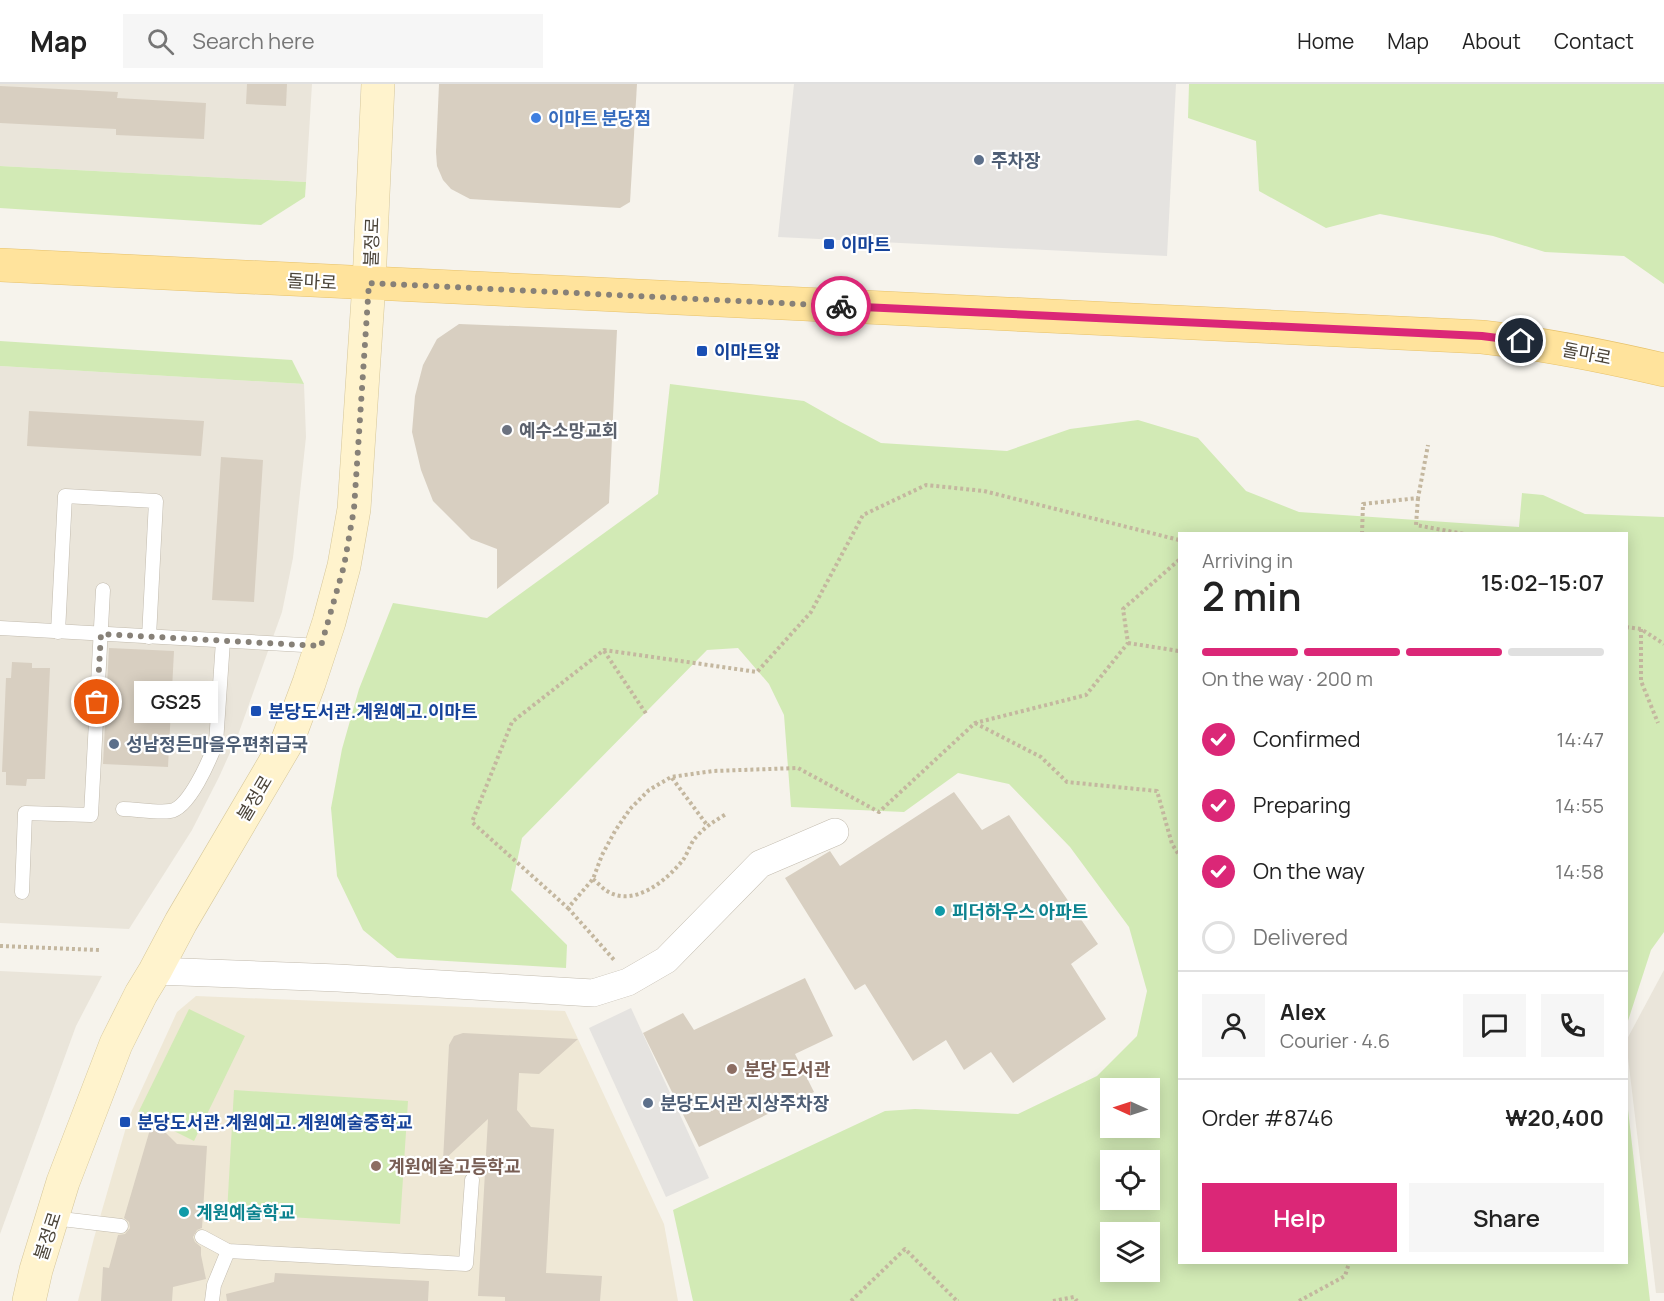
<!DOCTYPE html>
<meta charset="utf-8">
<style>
:root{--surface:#fff;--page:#f6f6f6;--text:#222;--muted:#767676;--line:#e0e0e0;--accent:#db2777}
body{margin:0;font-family:Manrope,"Noto Sans KR",sans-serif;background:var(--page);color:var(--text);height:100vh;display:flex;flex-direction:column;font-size:22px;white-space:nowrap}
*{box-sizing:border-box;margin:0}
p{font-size:20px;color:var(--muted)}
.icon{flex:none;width:33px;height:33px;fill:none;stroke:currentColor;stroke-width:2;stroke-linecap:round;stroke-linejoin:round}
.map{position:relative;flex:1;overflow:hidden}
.sheet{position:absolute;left:1178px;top:448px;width:450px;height:732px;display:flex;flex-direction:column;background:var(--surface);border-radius:0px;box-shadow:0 3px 15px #0003}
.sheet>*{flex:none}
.needle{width:39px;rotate:273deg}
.fabs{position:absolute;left:1100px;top:994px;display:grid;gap:12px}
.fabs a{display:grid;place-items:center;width:60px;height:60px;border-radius:0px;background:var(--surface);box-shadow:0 3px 15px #0003;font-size:30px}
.pin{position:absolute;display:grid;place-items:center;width:51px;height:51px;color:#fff;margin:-26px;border:3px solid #fff;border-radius:50%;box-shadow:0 2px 6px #0007}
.courier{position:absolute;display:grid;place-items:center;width:60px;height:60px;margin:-30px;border:4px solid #db2777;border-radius:50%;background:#fff;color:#222;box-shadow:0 2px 8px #0007}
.bubble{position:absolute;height:42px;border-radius:0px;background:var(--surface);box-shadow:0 3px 15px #0003;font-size:20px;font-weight:600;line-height:42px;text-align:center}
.headline em{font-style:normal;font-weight:600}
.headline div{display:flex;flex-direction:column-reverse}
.headline{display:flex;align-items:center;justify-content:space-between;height:102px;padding:0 24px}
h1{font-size:39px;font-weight:600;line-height:45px}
.bar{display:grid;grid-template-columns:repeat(4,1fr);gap:9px 6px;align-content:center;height:72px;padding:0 24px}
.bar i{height:8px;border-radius:4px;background:var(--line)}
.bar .current{background:var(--accent)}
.bar p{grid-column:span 4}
.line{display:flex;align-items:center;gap:15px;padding:0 24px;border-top:2px solid var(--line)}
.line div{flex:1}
.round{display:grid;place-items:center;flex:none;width:63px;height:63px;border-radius:0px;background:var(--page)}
ol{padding:0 24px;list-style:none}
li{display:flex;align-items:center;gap:18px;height:66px}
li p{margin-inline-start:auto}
li .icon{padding:6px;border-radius:50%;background:var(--accent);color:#fff;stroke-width:4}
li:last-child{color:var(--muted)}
li i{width:33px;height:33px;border:3px solid var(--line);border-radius:50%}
.primary-button{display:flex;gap:12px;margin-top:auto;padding:12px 24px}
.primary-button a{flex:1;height:69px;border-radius:0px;background:var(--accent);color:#fff;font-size:24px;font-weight:600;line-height:69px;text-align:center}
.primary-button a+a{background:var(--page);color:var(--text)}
header{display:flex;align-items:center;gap:36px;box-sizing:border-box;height:84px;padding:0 30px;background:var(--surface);border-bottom:2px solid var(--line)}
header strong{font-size:28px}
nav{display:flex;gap:33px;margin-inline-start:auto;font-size:21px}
.search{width:420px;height:54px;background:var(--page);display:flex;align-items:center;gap:15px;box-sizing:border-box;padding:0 21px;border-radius:0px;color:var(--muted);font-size:22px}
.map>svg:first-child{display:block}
</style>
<header>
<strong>Map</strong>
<div class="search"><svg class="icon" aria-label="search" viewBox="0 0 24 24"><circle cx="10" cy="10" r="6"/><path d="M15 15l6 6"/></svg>Search here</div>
<nav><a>Home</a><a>Map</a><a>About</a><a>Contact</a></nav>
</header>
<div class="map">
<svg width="1664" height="1217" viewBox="0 0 1664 1217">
<rect width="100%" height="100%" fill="#f6f3ec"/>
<g fill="#eae5da">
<polygon points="0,0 312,0 306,98 0,82"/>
<polygon points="0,282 304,300 306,353 293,474 282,528 238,651 219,693 192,746 129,845 0,839"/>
<polygon points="1664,886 1664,1209 1656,1209 1626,957"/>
<polygon points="0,887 102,892 76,942 0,1150"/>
</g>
<polygon fill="#efe8d6" points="196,912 565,927 664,1140 678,1217 78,1217 94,1154 129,1033 177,928"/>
<g fill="#d2eab5" fill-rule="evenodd">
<polygon points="1189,0 1664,0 1664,200 1624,172 1545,168 1493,152 1380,130 1326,144 1259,107 1256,57 1188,34"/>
<polygon points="0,82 306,98 305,113 261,141 0,124"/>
<polygon points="0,257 292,276 304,300 0,282"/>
<path d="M670,300L804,317L841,338L881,359L1007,367L1070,345L1138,336L1198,354L1246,407L1299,428L1519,443L1522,409L1543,411L1585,430L1664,433V848L1651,866L1626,943V450H1179V1179H1626V1008L1650,1217H693L673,1126L885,1027L915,1025L1018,1030L1097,992L1137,952L1147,907L1129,843L1070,763L1009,700L958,689L904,728L791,723L784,631L769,600L738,564L707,566L522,754L511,806L567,861L566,884L397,874L363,846L337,792L331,724L342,665L359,605L393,519L487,534L658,410ZM1110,1005H1149V1044H1110ZM1110,1077H1149V1116H1110ZM1110,1149H1149V1188H1110Z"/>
<polygon points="189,925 245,952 194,1057 138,1029"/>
<polygon points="234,1006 408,1017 400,1140 227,1129"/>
</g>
<g fill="#e5e3e0">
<polygon points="794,0 1176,0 1167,172 778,153"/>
<polygon points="631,924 709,1094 666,1113 589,944"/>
</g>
<g fill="#d8cfc1">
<polygon points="247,0 287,0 286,22 246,20"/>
<polygon points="439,0 637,0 630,118 620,124 470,115 451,105 443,96 437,82 436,68"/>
<polygon points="0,2 118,8 117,14 206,19 204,55 116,51 116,45 0,39"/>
<polygon points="459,240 617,246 609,419 497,505 497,465 471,455 433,417 421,386 412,348 415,312 423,281 437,255"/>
<polygon points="29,327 204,337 201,372 27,362"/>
<polygon points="221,373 263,376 254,518 212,516"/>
<polygon points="109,564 174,567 168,683 103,680"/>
<polygon points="12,578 32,579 32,584 50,584 45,695 27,695 26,702 6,701 6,688 2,688 6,594 11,594"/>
<polygon points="954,708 982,746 1009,731 1098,860 1071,880 1106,935 1013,999 991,968 964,986 946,956 913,977 865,900 855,906 785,794 830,767 840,782"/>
<polygon points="805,894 833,952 795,970 814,1008 699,1063 643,949 683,929 694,946"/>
<polygon points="463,949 578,955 539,990 519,989 517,1026 531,1043 554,1045 546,1189 602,1192 600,1217 505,1217 505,1213 478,1212 488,1035 443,1077 449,961 454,952"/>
<polygon points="151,1042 164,1047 177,1060 207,1062 202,1144 197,1146 193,1153 195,1158 201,1163 201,1171 206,1195 173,1203 172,1217 101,1217 103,1183 109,1184 118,1151 125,1150 130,1144 129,1138 124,1134"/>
<polygon points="275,1189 429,1197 428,1217 227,1217 226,1210 274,1198"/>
</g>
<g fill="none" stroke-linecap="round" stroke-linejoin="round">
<defs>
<g id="lane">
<polyline points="0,544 321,562"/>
<polyline points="58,548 65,412 156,417 149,553"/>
<path d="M123,725C136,725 157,729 170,727C189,725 210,675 216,659L223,557"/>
<polyline points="22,808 25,729 91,731 103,506"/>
<polyline points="53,1134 121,1142"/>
<polyline points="202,1153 228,1167 466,1180 472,1096"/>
<polyline points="212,1217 214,1201 228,1167"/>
</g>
<polyline id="street" points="155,887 338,894 593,909 628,898 666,876 760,780 835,748"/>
<polyline id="secondary" points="29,1217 36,1186 63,1098 116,960 141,910 155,887 181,838 287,658 309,599 329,538 344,482 354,425 369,199 378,0"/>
<path id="primary" d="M0,181L1482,253C1544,260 1604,272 1664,286"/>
</defs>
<use href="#lane" stroke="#c2bbae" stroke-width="15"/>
<use href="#street" stroke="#c2bbae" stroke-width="28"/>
<use href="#secondary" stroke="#d6c79b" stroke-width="34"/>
<use href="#primary" stroke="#e6c16a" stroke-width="34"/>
<g stroke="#c4b79f" stroke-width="4" stroke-dasharray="3 3" stroke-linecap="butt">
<polyline points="1418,414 1416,441 1464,450"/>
<polyline points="1362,450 1363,420 1418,414 1428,361"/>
<polyline points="1179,456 984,407 926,401 863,431 811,528 757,588 604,566 512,638 472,738 568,824 593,795 602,771 615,747 630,725 649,706 671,693 713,687 798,684 879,728 975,639 1086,611 1128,559 1123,525 1179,476"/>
<polyline points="1626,543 1641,545 1664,560"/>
<polyline points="1641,545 1641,597 1658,639"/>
<polyline points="1128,559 1179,567"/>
<polyline points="604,567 647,631"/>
<polyline points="975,639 1041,673 1067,698 1157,707 1172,760 1179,771"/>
<polyline points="672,694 707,741"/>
<path d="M593,795C598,799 602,804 607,807C634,824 667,796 683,776C688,769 690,759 697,752C706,742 715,737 726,730"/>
<polyline points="568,824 615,877"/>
<polyline points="0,862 99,866"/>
<polyline points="851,1217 905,1165 957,1217 959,1217"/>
<polyline points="1053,1217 1074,1213 1077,1217"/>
<polyline points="1299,1217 1345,1192 1349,1179"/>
</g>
<use href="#lane" stroke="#fff" stroke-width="14"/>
<use href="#street" stroke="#fff" stroke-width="27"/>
<use href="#secondary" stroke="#fff3cd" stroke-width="33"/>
<use href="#primary" stroke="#ffe39c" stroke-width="33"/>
</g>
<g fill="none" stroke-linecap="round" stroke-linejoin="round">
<polyline stroke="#878178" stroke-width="6" stroke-dasharray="0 10.8" points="97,618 101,550 321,562 344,482 354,425 369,199 841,222"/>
<polyline stroke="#db2777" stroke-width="8" points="841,222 1482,252 1521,257"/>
</g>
<circle fill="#3f7fe0" stroke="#fff" stroke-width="2" cx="536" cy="34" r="6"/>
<g fill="#5c6f8a" stroke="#fff" stroke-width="2">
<circle cx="979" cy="76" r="6"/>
<circle cx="114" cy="660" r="6"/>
<circle cx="648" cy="1019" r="6"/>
</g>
<g fill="#1a4fb4" stroke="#fff" stroke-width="2">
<rect x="823" y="154" width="12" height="12" rx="3"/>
<rect x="696" y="261" width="12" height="12" rx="3"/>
<rect x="250" y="621" width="12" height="12" rx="3"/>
<rect x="119" y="1032" width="12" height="12" rx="3"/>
</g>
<circle fill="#6b7280" stroke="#fff" stroke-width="2" cx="507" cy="346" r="6"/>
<g fill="#0f9aa8" stroke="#fff" stroke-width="2">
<circle cx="940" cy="827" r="6"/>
<circle cx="184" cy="1128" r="6"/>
</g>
<g fill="#8d6e63" stroke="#fff" stroke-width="2">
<circle cx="732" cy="985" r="6"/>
<circle cx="376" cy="1082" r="6"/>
</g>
<g text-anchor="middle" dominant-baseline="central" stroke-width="4.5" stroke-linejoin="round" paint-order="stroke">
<g font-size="18" font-weight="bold" fill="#366cbe" stroke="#fff" text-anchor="start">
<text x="548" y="34">이마트 분당점</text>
</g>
<g font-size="18" font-weight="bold" fill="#4e5e75" stroke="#fff" text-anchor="start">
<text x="991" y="76">주차장</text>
<text x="126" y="660">성남정든마을우편취급국</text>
<text x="660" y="1019">분당도서관 지상주차장</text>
</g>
<g font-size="18" fill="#4b4439" stroke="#fff">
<text transform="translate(371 158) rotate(-88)">불정로</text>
<text transform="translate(312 197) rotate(3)">돌마로</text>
<text transform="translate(1587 269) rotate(11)">돌마로</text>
<text transform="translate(254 714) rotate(-59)">불정로</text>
<text transform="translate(47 1152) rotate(-72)">불정로</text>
</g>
<g font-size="18" font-weight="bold" fill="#164399" stroke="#fff" text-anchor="start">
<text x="841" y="160">이마트</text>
<text x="714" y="267">이마트앞</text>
<text x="268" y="627">분당도서관.계원예고.이마트</text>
<text x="137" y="1038">분당도서관.계원예고.계원예술중학교</text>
</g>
<g font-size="18" font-weight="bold" fill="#5b616d" stroke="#fff" text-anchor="start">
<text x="519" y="346">예수소망교회</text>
</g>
<g font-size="18" font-weight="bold" fill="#0d838f" stroke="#fff" text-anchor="start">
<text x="952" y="827">피더하우스 아파트</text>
<text x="196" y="1128">계원예술학교</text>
</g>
<g font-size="18" font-weight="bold" fill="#785e54" stroke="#fff" text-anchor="start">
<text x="744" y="985">분당 도서관</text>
<text x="388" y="1082">계원예술고등학교</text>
</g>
</g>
</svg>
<div class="fabs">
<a><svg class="needle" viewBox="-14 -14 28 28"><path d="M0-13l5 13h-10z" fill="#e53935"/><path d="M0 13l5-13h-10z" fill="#767676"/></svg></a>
<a><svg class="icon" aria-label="locate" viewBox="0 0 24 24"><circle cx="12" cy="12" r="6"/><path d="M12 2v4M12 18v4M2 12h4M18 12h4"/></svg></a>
<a><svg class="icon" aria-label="layers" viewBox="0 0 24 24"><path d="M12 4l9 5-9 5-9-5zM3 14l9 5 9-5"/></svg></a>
</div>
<div class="pin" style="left:97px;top:618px;background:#ea580c"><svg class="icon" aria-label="bag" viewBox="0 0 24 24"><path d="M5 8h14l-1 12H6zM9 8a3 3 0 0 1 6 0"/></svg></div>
<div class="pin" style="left:1521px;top:257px;background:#1f2937"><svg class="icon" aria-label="home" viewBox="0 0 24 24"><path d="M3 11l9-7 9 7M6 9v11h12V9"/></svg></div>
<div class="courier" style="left:841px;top:222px"><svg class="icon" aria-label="bike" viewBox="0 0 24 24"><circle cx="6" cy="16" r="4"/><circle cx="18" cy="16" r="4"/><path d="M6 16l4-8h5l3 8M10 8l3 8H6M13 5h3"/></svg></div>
<div class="bubble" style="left:134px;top:597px;width:84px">GS25</div>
<section class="sheet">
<div class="headline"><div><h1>2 min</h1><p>Arriving in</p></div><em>15:02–15:07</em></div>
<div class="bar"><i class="current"></i><i class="current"></i><i class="current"></i><i></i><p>On the way · 200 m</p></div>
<ol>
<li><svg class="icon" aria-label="check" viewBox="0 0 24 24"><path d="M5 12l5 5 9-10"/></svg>Confirmed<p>14:47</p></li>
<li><svg class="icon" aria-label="check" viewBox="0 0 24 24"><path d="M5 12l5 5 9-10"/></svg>Preparing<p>14:55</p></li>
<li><svg class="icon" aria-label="check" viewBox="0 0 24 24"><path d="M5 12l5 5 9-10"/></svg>On the way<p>14:58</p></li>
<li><i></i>Delivered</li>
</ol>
<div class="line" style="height:108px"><a class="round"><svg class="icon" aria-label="person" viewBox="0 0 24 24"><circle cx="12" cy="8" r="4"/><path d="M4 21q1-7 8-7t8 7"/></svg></a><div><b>Alex</b><p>Courier · 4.6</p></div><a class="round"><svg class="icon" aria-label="chat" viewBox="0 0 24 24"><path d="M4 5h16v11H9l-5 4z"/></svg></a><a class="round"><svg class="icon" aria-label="phone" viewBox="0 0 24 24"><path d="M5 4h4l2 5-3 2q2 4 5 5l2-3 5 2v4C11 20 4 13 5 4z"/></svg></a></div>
<div class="line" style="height:78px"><div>Order #8746</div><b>₩20,400</b></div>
<div class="primary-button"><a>Help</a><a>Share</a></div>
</section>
</div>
